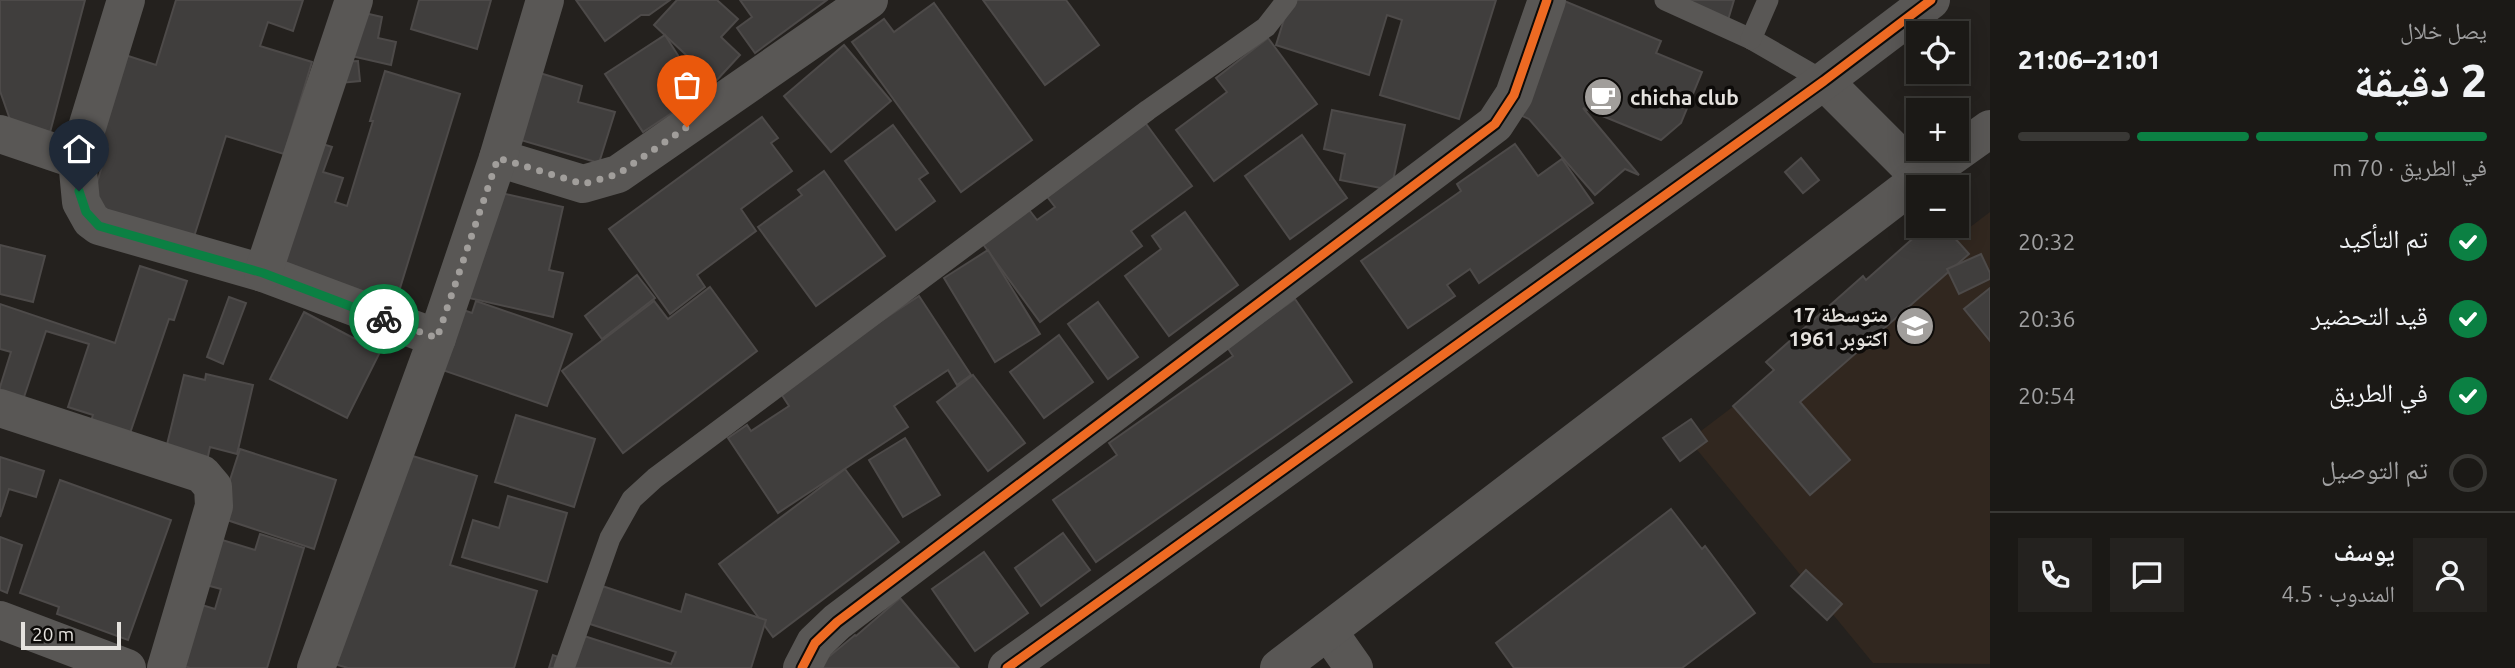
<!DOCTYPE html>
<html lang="ar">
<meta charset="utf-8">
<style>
:root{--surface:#1b1916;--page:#24221f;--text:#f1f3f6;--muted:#a0a0a1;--line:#393835;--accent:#0b8043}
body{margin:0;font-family:Ubuntu,"Noto Naskh Arabic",sans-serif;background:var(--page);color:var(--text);direction:rtl;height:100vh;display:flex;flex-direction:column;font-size:26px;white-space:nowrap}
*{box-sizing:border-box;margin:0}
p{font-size:23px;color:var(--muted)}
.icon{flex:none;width:38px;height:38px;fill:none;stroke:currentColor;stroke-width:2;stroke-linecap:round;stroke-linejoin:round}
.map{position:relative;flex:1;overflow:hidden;direction:ltr}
.side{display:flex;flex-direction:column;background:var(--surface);width:525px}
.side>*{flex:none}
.buttons{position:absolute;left:1906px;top:21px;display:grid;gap:14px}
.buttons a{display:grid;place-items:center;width:63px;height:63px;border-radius:0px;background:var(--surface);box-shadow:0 4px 18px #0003,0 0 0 2px var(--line);font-size:35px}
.scale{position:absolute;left:21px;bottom:18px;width:100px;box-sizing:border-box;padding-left:7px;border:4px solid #e5e2de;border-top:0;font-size:19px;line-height:24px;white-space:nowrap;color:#e5e2de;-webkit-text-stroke:5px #0d0b09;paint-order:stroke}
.pin{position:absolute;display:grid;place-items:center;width:60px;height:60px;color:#fff;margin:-72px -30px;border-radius:50% 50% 50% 0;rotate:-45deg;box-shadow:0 0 7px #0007}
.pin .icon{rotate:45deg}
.courier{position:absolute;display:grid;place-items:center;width:70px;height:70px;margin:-35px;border:5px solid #0b8043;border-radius:50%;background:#fff;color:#222;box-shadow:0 2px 9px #0007}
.summary em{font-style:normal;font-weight:800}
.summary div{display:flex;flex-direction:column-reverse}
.summary{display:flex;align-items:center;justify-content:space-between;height:119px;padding:0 28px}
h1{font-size:46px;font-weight:800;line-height:52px}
.bar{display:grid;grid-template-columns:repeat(4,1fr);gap:10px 7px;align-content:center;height:84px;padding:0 28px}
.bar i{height:9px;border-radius:5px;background:var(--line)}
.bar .selected{background:var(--accent)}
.bar p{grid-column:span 4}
.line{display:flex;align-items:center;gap:18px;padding:0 28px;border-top:2px solid var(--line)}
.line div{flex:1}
.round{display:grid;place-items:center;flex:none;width:74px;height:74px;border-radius:0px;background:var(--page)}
ol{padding:0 28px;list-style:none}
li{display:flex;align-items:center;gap:21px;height:77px}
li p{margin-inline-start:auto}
li .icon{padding:7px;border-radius:50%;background:var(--accent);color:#fff;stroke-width:4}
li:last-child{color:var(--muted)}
li i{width:38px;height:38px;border:4px solid var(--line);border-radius:50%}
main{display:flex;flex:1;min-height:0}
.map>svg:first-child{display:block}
</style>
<main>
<section class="side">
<div class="summary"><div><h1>2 دقيقة</h1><p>يصل خلال</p></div><em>21:01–21:06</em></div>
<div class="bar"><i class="selected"></i><i class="selected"></i><i class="selected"></i><i></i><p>في الطريق · 70 m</p></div>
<ol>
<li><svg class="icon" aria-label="check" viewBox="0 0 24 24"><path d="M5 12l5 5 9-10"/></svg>تم التأكيد<p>20:32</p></li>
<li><svg class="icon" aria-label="check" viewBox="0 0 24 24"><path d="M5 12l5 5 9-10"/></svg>قيد التحضير<p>20:36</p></li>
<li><svg class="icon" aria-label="check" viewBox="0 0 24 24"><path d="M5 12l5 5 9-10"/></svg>في الطريق<p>20:54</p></li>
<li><i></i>تم التوصيل</li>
</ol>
<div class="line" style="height:126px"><a class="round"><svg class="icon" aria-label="person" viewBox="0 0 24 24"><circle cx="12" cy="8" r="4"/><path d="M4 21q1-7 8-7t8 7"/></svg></a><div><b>يوسف</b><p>المندوب · 4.5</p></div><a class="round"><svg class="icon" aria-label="chat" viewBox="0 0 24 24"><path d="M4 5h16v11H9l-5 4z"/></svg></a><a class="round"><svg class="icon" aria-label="phone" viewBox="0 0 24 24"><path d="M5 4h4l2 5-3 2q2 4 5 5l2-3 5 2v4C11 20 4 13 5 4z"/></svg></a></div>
</section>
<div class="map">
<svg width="1990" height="668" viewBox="0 0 1990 668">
<rect width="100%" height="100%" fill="#24211e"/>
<polygon fill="#31271f" points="1990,212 1990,664 1873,663 1689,440"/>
<g fill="#403e3d" stroke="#4d4a49" stroke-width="2">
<polygon points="0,0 85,0 48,140 14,131 0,91"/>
<polygon points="176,0 303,0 293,31 268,22 260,46 312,62 284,154 226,136 192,243 90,205 108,147 86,140 116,52 156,65"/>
<polygon points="419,0 491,0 477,49 411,29"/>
<polygon points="576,0 670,0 649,15 641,15 605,41"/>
<polygon points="677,0 717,0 738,19 721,37 740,55 715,82 654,25"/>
<polygon points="740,0 827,0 755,53 737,28 752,17"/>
<polygon points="983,0 1066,0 1099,45 1045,85"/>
<polygon points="1290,0 1496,0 1459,119 1380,95 1402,20 1387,15 1369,75 1276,45"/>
<polygon points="1562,0 1661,41 1656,53 1702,72 1681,123 1661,140 1583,108 1639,175 1625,169 1595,195 1529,119 1509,110"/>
<polygon points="1669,0 1734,0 1728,20"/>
<polygon points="934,3 1032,140 961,192 852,42 884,19 894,32"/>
<polygon points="356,11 382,17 378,38 396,42 391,65 347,55"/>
<polygon points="665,35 702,93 643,132 605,74"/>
<polygon points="1268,38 1317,104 1214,181 1176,130 1227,92 1216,78"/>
<polygon points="844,45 891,101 831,152 784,96"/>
<polygon points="358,61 360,81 340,83 338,62"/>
<polygon points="517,66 582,86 578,102 615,112 599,163 497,133"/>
<polygon points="385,71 460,94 392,314 281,280 313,141 332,147 323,172 343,178 335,202 347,206 373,121 370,121"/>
<polygon points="1332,110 1405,125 1391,190 1340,180 1345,154 1324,149"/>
<polygon points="762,117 778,138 771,143 792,171 741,209 756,231 697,275 705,287 670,314 609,229"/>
<polygon points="1141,117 1192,186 1131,231 1142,246 1040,322 980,240 1026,206 1037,220 1055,207 1042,190"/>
<polygon points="893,125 928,173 919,179 935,201 896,230 845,161"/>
<polygon points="1302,135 1347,198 1290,239 1245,176"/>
<polygon points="1515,144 1538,176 1562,159 1593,203 1479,283 1470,269 1447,285 1455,296 1408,328 1361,261 1461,191 1457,184"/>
<polygon points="1801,158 1819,180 1803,193 1785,172"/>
<polygon points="824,171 885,256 816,306 758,227 802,195 798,190"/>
<polygon points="471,186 563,207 549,270 563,273 553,317 447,293"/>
<polygon points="1185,212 1238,285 1169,336 1125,276 1161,249 1152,236"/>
<polygon points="1927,226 1944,226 1969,254 1800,402 1850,460 1810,495 1733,406 1774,370 1766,362 1863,276 1866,280"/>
<polygon points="0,245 45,256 33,302 0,294"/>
<polygon points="988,250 1040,334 995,362 944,278"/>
<polygon points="1981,254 1990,273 1990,279 1959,294 1947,269"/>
<polygon points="140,266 187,281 174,320 169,319 126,445 87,432 93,415 68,407 89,344 46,331 21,406 0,399 0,387 11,352 0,349 0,304 115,343"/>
<polygon points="637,275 655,298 602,339 585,316"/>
<polygon points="710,287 757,351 623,453 562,371 654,301 668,319"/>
<polygon points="1990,288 1990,341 1964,309"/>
<polygon points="919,296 971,375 957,385 948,370 894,406 908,427 778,513 728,438 747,425 751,431 789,406 778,389"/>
<polygon points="229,297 246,303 223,364 207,357"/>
<polygon points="1295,299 1352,382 1096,562 1053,500 1117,455 1109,443 1233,356 1227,347"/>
<polygon points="476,301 572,334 547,406 422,363 443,303 472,313"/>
<polygon points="1098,302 1138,357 1108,379 1068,324"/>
<polygon points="304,312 380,352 347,418 270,379"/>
<polygon points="1059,335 1093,382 1044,418 1010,372"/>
<polygon points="206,374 253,385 237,454 210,447 204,475 162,465 184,375 205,380"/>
<polygon points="973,375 1025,443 988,471 937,402"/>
<polygon points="516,415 595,439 574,507 495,482"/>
<polygon points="1691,419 1707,441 1680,461 1663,438"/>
<polygon points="905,438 940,495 903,517 869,460"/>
<polygon points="387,448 477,476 450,565 537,591 514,668 348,668 317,659"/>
<polygon points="240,449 336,480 314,549 218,517"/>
<polygon points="0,457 44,471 36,497 9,489 0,517"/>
<polygon points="845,469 899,542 773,637 719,564"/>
<polygon points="60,480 171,520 128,640 57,614 59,607 20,593"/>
<polygon points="508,496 567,513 547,582 462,557 473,520 499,528"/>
<polygon points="1671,509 1702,549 1705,546 1755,613 1682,668 1514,668 1496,643"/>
<polygon points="1063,533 1090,570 1041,606 1015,568"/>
<polygon points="260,534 304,548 267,668 190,668 164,660 182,599 215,609 221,589 206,585 219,539 255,550"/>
<polygon points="0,537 22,545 7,593 0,590"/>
<polygon points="984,552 1028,613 975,651 932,589"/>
<polygon points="1806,570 1842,604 1827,620 1791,586"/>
<polygon points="593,583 681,612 686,594 766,620 751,668 549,668 553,655 569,661 578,634 671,664 676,652 581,621"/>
<polygon points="900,598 959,668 815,668 855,635 856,636"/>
</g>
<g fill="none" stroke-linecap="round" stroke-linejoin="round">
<g stroke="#595755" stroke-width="21">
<polyline points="1665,0 1751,39 1824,81"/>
<polyline points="1751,39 1768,0"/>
<polyline points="564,668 610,538 632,499 655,478 1148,110 1266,27 1287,0"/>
</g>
<g stroke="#595755" stroke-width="38">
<polyline points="126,0 77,160 81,202 91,220 99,226 263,273 437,338"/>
<polyline points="1824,81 1921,178"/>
<polyline points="0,134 77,160"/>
<polyline points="498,158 583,184 618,174 869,0"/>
<polyline points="263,273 354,0"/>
<polyline points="0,408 202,474 213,487 214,506 166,668"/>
<polyline points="0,620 127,668"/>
<polyline points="1328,631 1354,668"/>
<polyline points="316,668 437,338 498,158 545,0"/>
<polyline points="802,668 815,643 837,622 1495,124 1514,95 1547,0"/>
<polyline points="1007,668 1824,81 1931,0"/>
<polyline points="1279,668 1921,178 1990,129"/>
</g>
<defs>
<g id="cycleway">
<polyline points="802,668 815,643 837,622 1495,124 1514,95 1547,0"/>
<polyline points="1007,668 1824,81 1931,0"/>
</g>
</defs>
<use href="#cycleway" stroke="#0d0b09" stroke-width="13"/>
<use href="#cycleway" stroke="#ed6a23" stroke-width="9"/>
</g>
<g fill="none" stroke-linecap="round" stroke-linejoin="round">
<polyline stroke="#a19e9b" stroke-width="7" stroke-dasharray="0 12.6" points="384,319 437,338 498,158 583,184 618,174 687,127"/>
<polyline stroke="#0b8043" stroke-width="9" points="79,191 86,212 99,226 263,273 384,319"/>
</g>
<defs>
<symbol id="cafe-disc" viewBox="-11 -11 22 22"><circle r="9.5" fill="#a19e9b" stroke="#0d0b09"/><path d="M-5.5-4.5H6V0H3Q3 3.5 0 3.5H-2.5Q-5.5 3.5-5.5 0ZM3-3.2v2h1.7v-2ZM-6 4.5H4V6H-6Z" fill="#fff"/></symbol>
<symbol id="school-disc" viewBox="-11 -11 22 22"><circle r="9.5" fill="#a19e9b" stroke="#0d0b09"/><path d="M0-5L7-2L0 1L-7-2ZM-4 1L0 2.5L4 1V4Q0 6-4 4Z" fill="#fff"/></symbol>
</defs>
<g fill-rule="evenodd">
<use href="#cafe-disc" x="1581" y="75" width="44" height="44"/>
<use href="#school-disc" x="1893" y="304" width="44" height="44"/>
</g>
<g text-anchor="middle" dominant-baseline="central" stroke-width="7" stroke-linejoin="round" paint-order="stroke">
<g font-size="21" font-weight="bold" fill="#e5e2de" stroke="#0d0b09" text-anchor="start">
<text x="1630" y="97">chicha club</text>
<text x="1888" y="314" text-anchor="end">متوسطة 17<tspan x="1888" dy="24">اكتوبر 1961</tspan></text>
</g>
</g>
</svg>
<div class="buttons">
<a><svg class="icon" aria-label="locate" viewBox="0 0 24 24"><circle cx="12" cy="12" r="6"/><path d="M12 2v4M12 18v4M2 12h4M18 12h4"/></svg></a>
<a>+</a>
<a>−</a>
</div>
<div class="scale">20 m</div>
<div class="pin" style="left:687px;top:127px;background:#ea580c"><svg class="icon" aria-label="bag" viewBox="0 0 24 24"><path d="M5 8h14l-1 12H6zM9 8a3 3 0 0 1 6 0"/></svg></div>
<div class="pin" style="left:79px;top:191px;background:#1f2937"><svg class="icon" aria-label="home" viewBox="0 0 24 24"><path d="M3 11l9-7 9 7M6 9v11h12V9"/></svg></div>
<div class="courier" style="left:384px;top:319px"><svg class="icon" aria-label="bike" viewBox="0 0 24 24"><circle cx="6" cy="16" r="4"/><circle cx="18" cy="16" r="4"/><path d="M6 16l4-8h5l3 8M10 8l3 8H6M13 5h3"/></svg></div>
</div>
</main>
